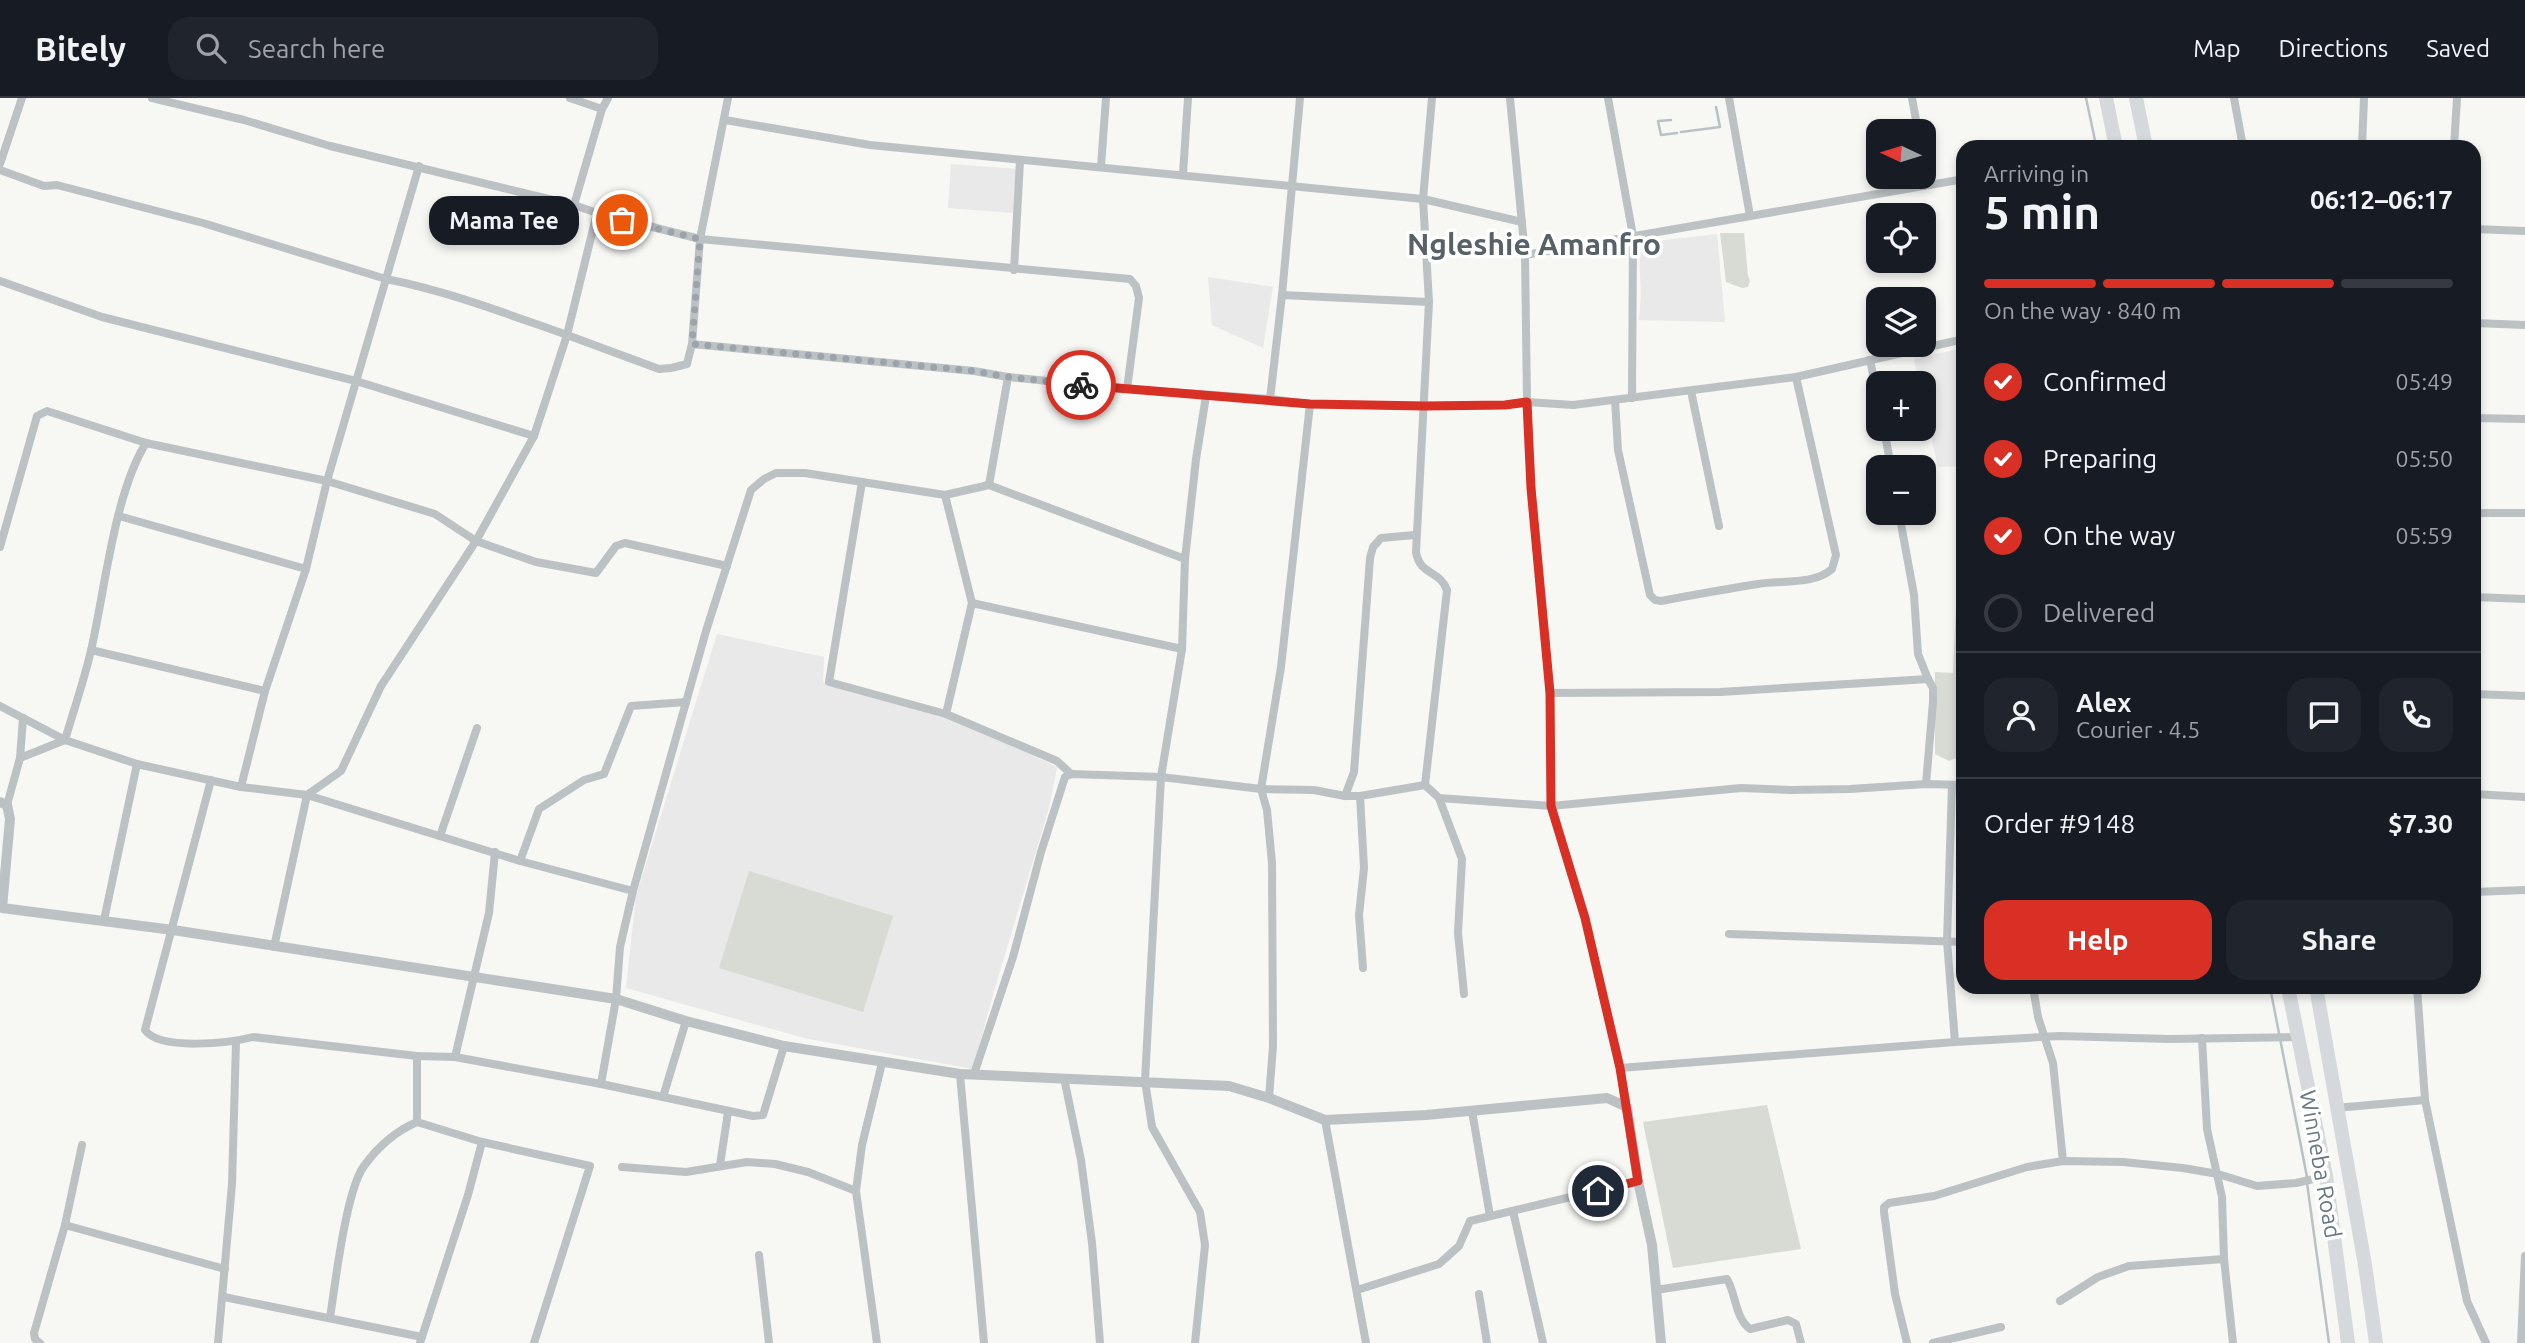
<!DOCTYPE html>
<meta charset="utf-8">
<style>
:root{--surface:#171b24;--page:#20242c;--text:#f1f3f6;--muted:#9ea1a6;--line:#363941;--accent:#d93025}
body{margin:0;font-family:Ubuntu,sans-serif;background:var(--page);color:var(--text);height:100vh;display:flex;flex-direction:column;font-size:26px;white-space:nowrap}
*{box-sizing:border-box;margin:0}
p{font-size:23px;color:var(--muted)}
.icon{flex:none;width:38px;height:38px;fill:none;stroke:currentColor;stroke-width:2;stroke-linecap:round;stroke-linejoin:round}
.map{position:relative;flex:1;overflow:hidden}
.panel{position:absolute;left:1956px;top:42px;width:525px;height:854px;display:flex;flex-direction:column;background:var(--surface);border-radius:21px;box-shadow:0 4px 10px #0003}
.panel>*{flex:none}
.needle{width:46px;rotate:274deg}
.buttons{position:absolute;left:1866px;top:21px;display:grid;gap:14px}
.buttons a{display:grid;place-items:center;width:70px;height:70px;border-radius:14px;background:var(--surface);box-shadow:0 4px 10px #0003;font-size:35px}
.pin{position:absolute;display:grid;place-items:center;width:60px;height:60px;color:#fff;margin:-30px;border:4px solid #fff;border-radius:50%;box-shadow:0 2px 7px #0007}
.courier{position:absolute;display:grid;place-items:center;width:70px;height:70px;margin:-35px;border:5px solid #d93025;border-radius:50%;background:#fff;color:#222;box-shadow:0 2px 9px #0007}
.bubble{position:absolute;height:49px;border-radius:21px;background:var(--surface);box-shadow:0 4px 10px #0003;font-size:23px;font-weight:700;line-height:49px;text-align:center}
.overview em{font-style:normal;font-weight:700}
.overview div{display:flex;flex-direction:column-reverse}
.overview{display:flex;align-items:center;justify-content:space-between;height:119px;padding:0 28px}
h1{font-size:46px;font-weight:700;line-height:52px}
.bar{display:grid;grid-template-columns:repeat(4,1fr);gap:10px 7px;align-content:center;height:84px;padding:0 28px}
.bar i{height:9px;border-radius:5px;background:var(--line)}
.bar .selected{background:var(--accent)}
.bar p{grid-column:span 4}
.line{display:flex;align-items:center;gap:18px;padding:0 28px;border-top:2px solid var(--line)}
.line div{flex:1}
.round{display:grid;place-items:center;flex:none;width:74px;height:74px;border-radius:21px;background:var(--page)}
ol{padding:0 28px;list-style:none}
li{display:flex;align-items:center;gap:21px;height:77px}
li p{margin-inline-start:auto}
li .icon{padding:7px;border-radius:50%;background:var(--accent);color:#fff;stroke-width:4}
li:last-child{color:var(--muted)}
li i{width:38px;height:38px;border:4px solid var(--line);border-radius:50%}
.button{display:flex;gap:14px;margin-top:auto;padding:14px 28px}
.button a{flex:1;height:80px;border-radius:21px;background:var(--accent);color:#fff;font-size:28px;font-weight:700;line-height:80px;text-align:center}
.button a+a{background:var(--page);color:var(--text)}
header{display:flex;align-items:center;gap:42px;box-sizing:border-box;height:98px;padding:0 35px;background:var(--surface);border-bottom:2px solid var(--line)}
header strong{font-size:33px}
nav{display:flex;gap:38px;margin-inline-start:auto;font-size:24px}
.search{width:490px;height:63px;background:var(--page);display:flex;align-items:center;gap:18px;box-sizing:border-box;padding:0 24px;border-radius:21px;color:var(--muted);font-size:26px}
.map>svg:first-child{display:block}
</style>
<header>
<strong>Bitely</strong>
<div class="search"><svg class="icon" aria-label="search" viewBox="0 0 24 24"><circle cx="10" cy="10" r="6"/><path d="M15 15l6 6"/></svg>Search here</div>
<nav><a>Map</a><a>Directions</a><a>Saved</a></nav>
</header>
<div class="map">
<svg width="2525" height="1245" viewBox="0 0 2525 1245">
<rect width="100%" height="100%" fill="#f7f7f4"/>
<g fill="#e8e9e8">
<polygon points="951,66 1017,71 1014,115 948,110"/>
<polygon points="1717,136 1725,224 1639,222 1641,198 1639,150 1648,144"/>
<polygon points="1208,179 1273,189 1263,250 1212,227"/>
<polygon points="1963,250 1963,368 1938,369 1923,303 1923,285 1919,285 1914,261"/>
<polygon points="717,536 824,559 823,584 900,601 939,613 1057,669 1049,710 994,893 973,971 804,940 626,890 636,798"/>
</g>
<g fill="#d7dbd4">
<polygon points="1720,135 1744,135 1748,178 1750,182 1748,189 1742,190 1726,184"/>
<polygon points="1963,442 1963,657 1949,663 1935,656 1935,574 1953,575 1957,485 1956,444"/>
<polygon points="749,773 893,818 863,914 719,870"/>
<polygon points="1767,1007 1801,1151 1673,1170 1643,1024"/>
</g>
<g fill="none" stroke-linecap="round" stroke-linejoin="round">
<g stroke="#b8c2c6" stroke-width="2.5">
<polyline points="2086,0 2096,47"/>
<polyline points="1671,22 1658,23 1661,37 1677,35"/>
<polyline points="1681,34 1720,29 1716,9"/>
<polyline points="2270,889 2307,1079"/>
<polyline points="2307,1085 2329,1245"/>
</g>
<g stroke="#bcc1c4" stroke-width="8">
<polyline points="152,0 244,22 330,48 574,107 597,115 700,141 1130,181 1136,188 1139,200 1127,291"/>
<polyline points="570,0 602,11"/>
<polyline points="1510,0 1525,157 1527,304 1531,390 1550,595 1551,708 1585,820 1620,970 1627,1009"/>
<polyline points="1608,0 1633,138 1632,300"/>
<polyline points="1729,0 1750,118"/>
<polyline points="1912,0 1918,33"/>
<polyline points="2234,0 2243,49"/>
<polyline points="725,22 870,47 1423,101 1522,124"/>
<polyline points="2362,49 2364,0"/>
<polyline points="2454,49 2457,0"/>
<polyline points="1923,59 1929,87"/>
<polyline points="0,66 22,0"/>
<polyline points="1101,68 1106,0"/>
<path d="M0,72L44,88L57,87L203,125L386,181C448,193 507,216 567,237L597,115"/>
<polyline points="1183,76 1188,0"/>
<polyline points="574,107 602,11 608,0"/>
<polyline points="2474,131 2525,133"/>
<polyline points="1525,157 1964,81"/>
<polyline points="1014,172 1020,63"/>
<polyline points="0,183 102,219 356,283 534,338"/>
<polyline points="1282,197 1429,204"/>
<polyline points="2474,225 2525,227"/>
<polyline points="692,246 700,141 728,0"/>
<polyline points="1870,262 1878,301"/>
<polyline points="1691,293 1719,428"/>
<polyline points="1270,301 1282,197 1300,0"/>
<path d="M1615,302L1618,352L1650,497L1655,502L1661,503C1693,497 1726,491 1758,486C1782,482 1814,487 1832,471L1836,457L1796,279"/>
<polyline points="2474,320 2525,321"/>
<polyline points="1884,331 1891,369"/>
<polyline points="862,384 829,584 946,616"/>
<polyline points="989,387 1008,279"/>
<polyline points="945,397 972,505"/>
<polyline points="1899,415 1914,497 1918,556 1928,581"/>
<polyline points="2474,415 2525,415"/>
<polyline points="119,418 306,471"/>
<polyline points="0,449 37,318 47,313 146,345 327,383 435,416 476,443 536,464 596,475 616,448 625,445 727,468"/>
<polyline points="2474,499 2525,501"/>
<polyline points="91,552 265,593"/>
<polyline points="1550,595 1720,594 1928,581 1933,590 1933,604 1926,686"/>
<polyline points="2474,596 2525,598"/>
<path d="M0,608L65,642C74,611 85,580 92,548C105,490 115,394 146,345"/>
<polyline points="20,660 65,642 137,666 241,689 307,697 520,763 633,793"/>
<polyline points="1071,676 1057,663 946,616 972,505 1182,551"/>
<path d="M211,682L145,932C160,953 230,945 253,939L417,958L455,959L601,986L753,1018L763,1017L784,948"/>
<path d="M1425,687L1447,492C1439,471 1420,478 1416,454L1429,204L1423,101L1432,0"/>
<polyline points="1952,687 1947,843 1955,944"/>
<polyline points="241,689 265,593 306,471 327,383 419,68"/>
<polyline points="2474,696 2525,699"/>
<polyline points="1345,698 1354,674 1370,460 1373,449 1381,440 1415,437"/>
<polyline points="1360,698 1364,770 1359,817 1363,870"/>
<polyline points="1439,700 1462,761 1458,835 1464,896"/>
<polyline points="7,707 20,660 23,620"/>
<polyline points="440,738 477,630"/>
<polyline points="520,763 539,711 584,682 604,676 631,608 686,604"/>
<polyline points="2474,794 2525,792"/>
<polyline points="104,822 137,666"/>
<polyline points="1729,836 1964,844"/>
<polyline points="274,849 307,697 341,673 381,588 476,443 534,338 567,237 659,271 671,270 687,266 692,246 974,273 1008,279 1127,291 1270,301 1310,306 1425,308 1505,307 1527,304 1573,307 1796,279 1964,241"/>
<polyline points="2033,889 2038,919 2053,965 2063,1063"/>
<polyline points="2417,889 2425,1002 2467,1203 2486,1245"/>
<polyline points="2202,940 2207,1031 2222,1099 2224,1161 2233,1245"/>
<polyline points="417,958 417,1024 482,1044 590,1068 534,1245"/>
<polyline points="455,959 489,815 495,754"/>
<polyline points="1620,970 1955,944 2059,938 2170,941 2298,939"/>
<polyline points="960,976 984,1245"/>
<polyline points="974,976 1013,859 1041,754 1065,679 1071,676 1161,679 1261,691 1314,692 1345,698 1360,698 1425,687 1439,700 1551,708 1741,690 1791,692 1850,691 1926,686 1964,687"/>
<polyline points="1064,980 1081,1062 1092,1145 1100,1245"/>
<polyline points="601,986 616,901 620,849 633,793 706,533 751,392 764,381 776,375 805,375 945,397 989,387 1185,461"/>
<polyline points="663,999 686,923"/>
<polyline points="1269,1000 1273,948 1272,765 1267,712 1261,691 1281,569 1310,306"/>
<polyline points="2336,1010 2425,1002"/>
<polyline points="1472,1013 1490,1118"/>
<polyline points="1325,1022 1366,1245"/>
<polyline points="720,1067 728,1014"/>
<polyline points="622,1069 686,1074 747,1064 775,1066 808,1074 856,1093"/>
<polyline points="1513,1113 1543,1245"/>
<polyline points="65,1127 225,1171"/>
<polyline points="759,1157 769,1245"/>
<polyline points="1357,1192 1439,1166 1459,1148 1470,1123 1638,1083"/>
<path d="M1656,1192L1727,1181C1736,1196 1735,1220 1750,1231L1788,1222L1796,1226L1801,1245"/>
<polyline points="1479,1196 1487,1245"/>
<polyline points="224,1199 422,1239"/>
<polyline points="2060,1203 2098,1179 2129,1168 2224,1161"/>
<path d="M330,1220C335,1187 346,1092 364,1068C377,1050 396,1033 417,1024"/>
<polyline points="40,1245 35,1241 34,1235 65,1127 82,1047"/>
<polyline points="218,1245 232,1086 236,944"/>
<polyline points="420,1245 468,1097 482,1044"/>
<polyline points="877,1245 856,1093 862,1047 882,965"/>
<polyline points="1195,1245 1205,1147 1200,1114 1152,1029 1145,983 1161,679 1182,551 1185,461 1196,361 1206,298"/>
<polyline points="1907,1245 1895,1196 1884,1114 1884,1109 1889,1105 1934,1098 2027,1069 2063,1063 2123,1064 2183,1070 2218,1076 2257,1088 2296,1085 2326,1078"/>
<polyline points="1933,1245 2001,1229"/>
<polyline points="2521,1245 2525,1158"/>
</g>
<polyline stroke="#bcc1c4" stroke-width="10" points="0,704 7,707 10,721 2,810 173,832 616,901 686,923 784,948 960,976 1229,988 1269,1000 1325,1022 1426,1017 1607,1000 1627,1009 1638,1083 1652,1147 1661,1245"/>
<g stroke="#d5d9dc" stroke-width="14">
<polyline points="2106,0 2116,49"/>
<polyline points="2136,0 2146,49"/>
<polyline points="2288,889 2326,1078 2348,1245"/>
<polyline points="2316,889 2365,1167 2376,1245"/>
</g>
</g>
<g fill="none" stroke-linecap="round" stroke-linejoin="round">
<polyline stroke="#9ba4aa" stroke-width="7" stroke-dasharray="0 12.6" points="622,122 700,141 692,246 974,273 1008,279 1081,287"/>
<polyline stroke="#d93025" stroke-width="9" points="1081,287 1310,306 1425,308 1505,307 1527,304 1531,390 1550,595 1551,708 1585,820 1620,970 1638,1083 1598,1093"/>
</g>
<g text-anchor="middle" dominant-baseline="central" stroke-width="7" stroke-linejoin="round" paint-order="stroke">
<g font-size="23" fill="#697882" stroke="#fff">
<text transform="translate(2321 1066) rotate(80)">Winneba Road</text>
</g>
<g font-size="30" font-weight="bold" fill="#566168" stroke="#fff">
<text x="1534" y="146">Ngleshie Amanfro</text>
</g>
</g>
</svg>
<div class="buttons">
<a><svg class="needle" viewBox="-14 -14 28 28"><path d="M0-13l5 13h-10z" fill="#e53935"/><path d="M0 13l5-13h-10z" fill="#9ea1a6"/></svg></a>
<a><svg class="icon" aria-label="locate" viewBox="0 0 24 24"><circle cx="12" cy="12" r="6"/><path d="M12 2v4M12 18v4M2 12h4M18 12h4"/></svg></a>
<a><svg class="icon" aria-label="layers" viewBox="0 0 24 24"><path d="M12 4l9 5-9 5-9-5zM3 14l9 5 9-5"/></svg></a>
<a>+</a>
<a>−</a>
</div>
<div class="pin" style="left:622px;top:122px;background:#ea580c"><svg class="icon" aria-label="bag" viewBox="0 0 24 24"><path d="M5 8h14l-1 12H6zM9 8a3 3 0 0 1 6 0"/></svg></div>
<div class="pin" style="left:1598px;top:1093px;background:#1f2937"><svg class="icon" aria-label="home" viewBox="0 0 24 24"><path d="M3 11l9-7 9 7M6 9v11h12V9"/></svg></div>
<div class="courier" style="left:1081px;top:287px"><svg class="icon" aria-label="bike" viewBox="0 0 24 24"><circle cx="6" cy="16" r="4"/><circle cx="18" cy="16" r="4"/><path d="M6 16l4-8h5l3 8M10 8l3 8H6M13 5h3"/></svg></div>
<div class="bubble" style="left:429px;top:98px;width:150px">Mama Tee</div>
<section class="panel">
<div class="overview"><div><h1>5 min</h1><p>Arriving in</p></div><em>06:12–06:17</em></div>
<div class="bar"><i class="selected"></i><i class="selected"></i><i class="selected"></i><i></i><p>On the way · 840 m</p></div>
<ol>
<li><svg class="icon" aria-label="check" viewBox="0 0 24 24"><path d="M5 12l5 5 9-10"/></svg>Confirmed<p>05:49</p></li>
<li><svg class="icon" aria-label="check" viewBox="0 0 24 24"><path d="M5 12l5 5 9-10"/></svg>Preparing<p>05:50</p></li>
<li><svg class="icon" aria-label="check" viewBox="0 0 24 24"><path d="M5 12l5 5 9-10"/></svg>On the way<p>05:59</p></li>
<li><i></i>Delivered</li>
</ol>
<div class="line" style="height:126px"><a class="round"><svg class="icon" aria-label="person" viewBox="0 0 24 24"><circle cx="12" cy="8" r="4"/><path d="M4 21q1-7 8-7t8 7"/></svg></a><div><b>Alex</b><p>Courier · 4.5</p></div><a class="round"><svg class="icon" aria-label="chat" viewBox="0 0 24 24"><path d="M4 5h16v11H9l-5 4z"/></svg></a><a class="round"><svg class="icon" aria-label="phone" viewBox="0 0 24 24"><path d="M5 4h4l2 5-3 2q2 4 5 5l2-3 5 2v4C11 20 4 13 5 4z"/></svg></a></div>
<div class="line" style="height:91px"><div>Order #9148</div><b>$7.30</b></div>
<div class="button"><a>Help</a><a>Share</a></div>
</section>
</div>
